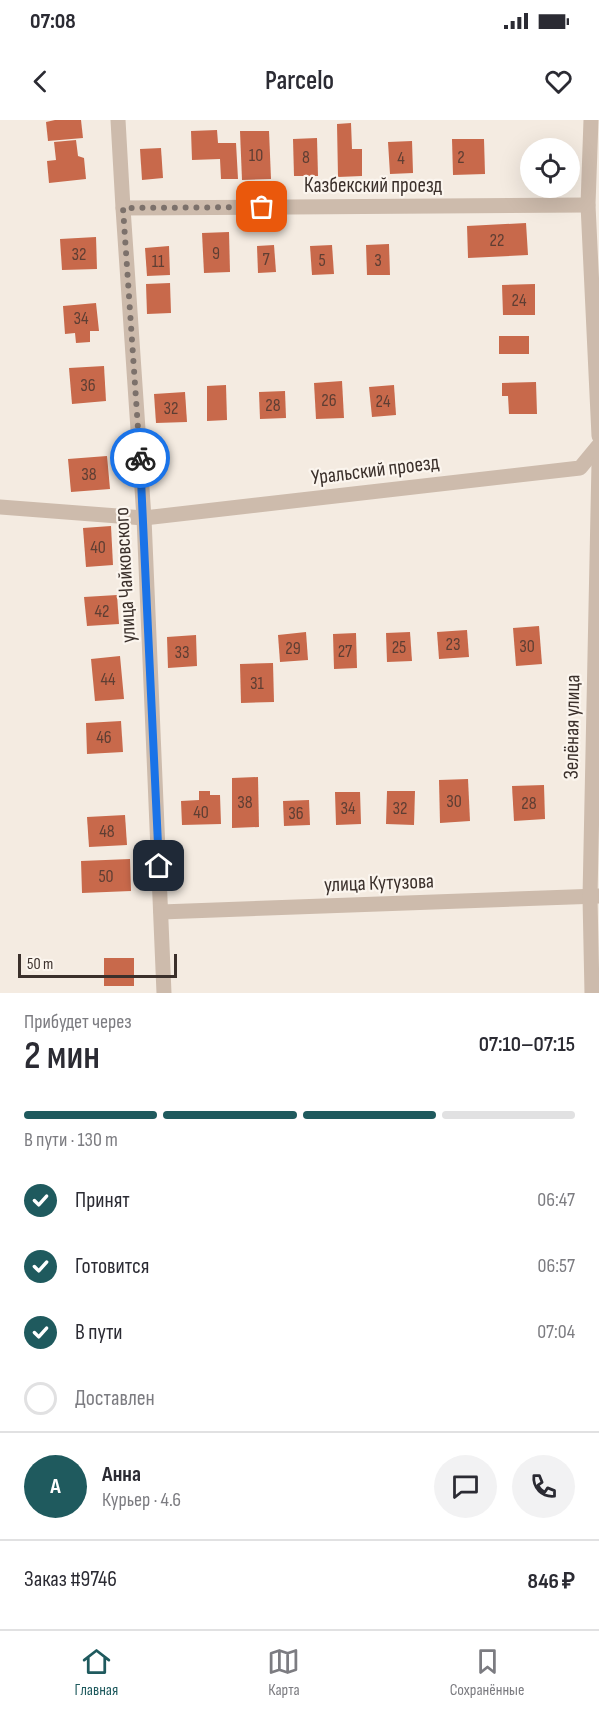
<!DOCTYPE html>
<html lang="ru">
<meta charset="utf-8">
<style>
:root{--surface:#fff;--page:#f2f2f3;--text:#2b2b33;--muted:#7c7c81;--line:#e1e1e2;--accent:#1f5a5e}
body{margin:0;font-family:"Sofia Sans Condensed",sans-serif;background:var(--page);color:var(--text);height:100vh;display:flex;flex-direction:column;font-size:22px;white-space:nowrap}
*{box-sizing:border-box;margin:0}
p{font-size:20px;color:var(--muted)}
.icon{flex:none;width:33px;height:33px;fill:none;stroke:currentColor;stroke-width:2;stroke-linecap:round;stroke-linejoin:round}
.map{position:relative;height:873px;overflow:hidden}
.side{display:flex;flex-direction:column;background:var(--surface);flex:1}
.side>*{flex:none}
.fabs{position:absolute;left:520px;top:18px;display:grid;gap:12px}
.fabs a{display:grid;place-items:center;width:60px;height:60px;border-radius:50%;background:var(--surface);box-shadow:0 6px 24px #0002;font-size:30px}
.scale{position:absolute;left:18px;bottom:15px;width:159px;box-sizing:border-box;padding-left:6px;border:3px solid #3b302b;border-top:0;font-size:16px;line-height:21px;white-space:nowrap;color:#3b302b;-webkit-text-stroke:4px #fbf5ee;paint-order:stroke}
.pin{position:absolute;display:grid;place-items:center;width:51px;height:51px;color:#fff;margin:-26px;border-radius:12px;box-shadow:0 3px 9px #0006}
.courier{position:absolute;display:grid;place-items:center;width:60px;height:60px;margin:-30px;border:4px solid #1a73e8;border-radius:50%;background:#fff;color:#222;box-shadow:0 2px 8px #0007}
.overview em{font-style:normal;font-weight:600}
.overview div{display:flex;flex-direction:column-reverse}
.overview{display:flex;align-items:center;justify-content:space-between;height:102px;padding:0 24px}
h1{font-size:39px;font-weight:600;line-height:45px}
.bar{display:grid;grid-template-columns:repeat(4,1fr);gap:9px 6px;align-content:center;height:72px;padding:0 24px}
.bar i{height:8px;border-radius:4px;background:var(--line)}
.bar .active{background:var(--accent)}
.bar p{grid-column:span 4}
.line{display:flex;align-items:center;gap:15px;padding:0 24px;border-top:2px solid var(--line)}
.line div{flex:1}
.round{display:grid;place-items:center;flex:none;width:63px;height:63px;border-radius:32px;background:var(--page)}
ol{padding:0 24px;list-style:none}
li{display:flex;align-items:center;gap:18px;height:66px}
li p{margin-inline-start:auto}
li .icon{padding:6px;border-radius:50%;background:var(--accent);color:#fff;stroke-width:4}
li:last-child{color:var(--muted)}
li i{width:33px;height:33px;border:3px solid var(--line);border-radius:50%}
.status{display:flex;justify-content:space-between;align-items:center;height:42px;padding:0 30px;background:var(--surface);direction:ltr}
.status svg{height:16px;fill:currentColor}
header{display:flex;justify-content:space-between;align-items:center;height:78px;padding:0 24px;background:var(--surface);font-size:27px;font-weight:600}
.menu{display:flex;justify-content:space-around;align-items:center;height:84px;border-top:2px solid var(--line);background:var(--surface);font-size:16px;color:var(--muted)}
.menu a{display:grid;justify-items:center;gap:3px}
.menu .active{color:var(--accent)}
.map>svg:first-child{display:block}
</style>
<div class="status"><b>07:08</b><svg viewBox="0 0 49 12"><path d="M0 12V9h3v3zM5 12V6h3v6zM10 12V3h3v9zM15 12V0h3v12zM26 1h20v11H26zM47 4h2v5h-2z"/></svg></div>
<header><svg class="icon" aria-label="back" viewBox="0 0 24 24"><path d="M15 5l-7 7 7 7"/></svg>Parcelo<svg class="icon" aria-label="heart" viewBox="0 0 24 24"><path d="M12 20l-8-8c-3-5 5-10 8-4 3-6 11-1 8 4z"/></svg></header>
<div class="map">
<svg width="599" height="873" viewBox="0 0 599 873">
<rect width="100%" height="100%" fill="#f4ebe1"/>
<g fill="#c8694b">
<polygon points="55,0 81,0 83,18 48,21 46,2"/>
<polygon points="351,3 352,29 362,29 362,56 338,57 337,4"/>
<polygon points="217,10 218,23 236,23 238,59 221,59 220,39 192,40 191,11"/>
<polygon points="240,11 269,11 271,59 242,60"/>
<polygon points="317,18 318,56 294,56 293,19"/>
<polygon points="452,19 484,19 485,54 453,55"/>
<polygon points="76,20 78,36 84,38 86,59 49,63 47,41 56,40 54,22"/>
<polygon points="412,21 413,53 390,54 388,22"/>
<polygon points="161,28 163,58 142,60 140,29"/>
<polygon points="526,103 528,135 468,138 467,106"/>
<polygon points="229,112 230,152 204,153 202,113"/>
<polygon points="96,117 97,149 62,150 60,119"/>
<polygon points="389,124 390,155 367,155 366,125"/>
<polygon points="274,125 276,152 258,153 257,126"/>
<polygon points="332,125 334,154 312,155 310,126"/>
<polygon points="169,126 170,155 147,156 145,128"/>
<polygon points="170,163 171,193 147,194 146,164"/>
<polygon points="535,164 535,195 503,195 502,165"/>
<polygon points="96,183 99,211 90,211 90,222 76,223 75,213 65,214 63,186"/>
<rect x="499" y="216" width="30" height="18"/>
<polygon points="104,246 106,281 72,284 69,248"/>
<polygon points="342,261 344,298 316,299 314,263"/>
<polygon points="536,262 537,294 509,294 508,276 502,276 502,263"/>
<polygon points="226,265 227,300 207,301 207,266"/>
<polygon points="394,265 396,295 372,297 369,267"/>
<polygon points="285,271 286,298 260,299 259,272"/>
<polygon points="185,272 187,302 156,303 154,274"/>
<polygon points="107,336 110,369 71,372 68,339"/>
<polygon points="111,406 113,445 86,447 83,408"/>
<polygon points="117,475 119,504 87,506 84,477"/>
<polygon points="539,506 542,544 516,546 513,508"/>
<polygon points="467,510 469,537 439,539 437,512"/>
<polygon points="306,512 308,540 280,542 278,515"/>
<polygon points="410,512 412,541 387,542 386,513"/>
<polygon points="356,513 357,548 334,549 333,514"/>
<polygon points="196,515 197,546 168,548 167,517"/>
<polygon points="120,536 124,579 95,581 91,539"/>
<polygon points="273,543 274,582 241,583 240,544"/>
<polygon points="121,601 123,632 87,634 86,603"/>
<polygon points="258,657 259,707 232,708 232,658"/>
<polygon points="468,659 470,701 440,703 439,660"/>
<polygon points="544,665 545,699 514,701 512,666"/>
<polygon points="199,671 210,671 210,675 220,675 221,704 182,705 181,681 199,680"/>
<polygon points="387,671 415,671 414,705 386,704"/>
<polygon points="335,672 360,672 361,704 336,705"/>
<polygon points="309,680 310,705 284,706 283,681"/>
<polygon points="125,695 127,725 89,727 87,697"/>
<polygon points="130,739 131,771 82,773 81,741"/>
<rect x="104" y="838" width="30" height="28"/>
</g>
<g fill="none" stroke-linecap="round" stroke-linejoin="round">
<g stroke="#cdbbac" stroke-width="15">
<polyline points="118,0 123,88 144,398 164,873"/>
<polyline points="591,0 588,85 599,316"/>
<polyline points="123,88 588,85"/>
<polyline points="0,387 144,398 580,348 599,325"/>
<polyline points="161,792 599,776"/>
<polyline points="592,873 590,777 599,343"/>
</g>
</g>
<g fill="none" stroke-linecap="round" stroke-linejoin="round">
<polyline stroke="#7c716b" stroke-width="6" stroke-dasharray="0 10.8" points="140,338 123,88 262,87"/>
<polyline stroke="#1a73e8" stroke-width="8" points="140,338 159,746"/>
</g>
<g text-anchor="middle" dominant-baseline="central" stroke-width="4.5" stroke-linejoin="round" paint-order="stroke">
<g font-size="18" fill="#5e3e33">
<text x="256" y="35">10</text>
<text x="306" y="37">8</text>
<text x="461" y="37">2</text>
<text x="401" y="38">4</text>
<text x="497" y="120">22</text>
<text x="216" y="133">9</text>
<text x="79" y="134">32</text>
<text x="266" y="139">7</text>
<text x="322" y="140">5</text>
<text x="378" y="140">3</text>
<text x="158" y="141">11</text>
<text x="519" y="180">24</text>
<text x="81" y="198">34</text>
<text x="88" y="265">36</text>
<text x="329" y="280">26</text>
<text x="383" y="281">24</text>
<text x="273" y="285">28</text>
<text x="171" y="288">32</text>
<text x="89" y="354">38</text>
<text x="98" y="427">40</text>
<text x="102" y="491">42</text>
<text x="453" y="524">23</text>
<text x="527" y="526">30</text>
<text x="399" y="527">25</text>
<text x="293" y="528">29</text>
<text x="345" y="531">27</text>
<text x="182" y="532">33</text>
<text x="108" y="559">44</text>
<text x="257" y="563">31</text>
<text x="104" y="617">46</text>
<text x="454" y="681">30</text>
<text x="245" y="682">38</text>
<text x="529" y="683">28</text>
<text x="348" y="688">34</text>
<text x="400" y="688">32</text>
<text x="201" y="692">40</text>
<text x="296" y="693">36</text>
<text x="107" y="711">48</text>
<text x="106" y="756">50</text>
</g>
<g font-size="21" fill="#3b302b" stroke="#fbf5ee">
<text x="373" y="65">Казбекский проезд</text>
<text transform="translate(375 350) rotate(-7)">Уральский проезд</text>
<text transform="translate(125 455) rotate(-93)">улица Чайковского</text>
<text transform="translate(572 607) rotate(-89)">Зелёная улица</text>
<text transform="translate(379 763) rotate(-2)">улица Кутузова</text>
</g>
</g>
</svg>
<div class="fabs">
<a><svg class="icon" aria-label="locate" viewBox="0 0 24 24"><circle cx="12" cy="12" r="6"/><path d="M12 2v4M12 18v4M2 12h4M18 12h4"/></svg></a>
</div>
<div class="scale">50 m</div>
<div class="pin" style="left:262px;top:87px;background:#ea580c"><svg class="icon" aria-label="bag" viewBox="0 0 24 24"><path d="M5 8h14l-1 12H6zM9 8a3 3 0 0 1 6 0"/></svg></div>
<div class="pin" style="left:159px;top:746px;background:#1f2937"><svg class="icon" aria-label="home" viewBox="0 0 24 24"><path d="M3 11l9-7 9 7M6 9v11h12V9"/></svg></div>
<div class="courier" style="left:140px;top:338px"><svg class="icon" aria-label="bike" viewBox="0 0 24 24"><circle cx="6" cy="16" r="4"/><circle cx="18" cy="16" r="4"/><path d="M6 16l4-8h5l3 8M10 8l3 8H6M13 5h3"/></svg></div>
</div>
<section class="side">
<div class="overview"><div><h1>2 мин</h1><p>Прибудет через</p></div><em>07:10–07:15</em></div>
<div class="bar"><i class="active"></i><i class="active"></i><i class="active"></i><i></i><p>В пути · 130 m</p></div>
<ol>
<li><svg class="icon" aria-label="check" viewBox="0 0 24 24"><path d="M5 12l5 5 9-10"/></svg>Принят<p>06:47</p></li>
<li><svg class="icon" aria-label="check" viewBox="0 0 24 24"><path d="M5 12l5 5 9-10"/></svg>Готовится<p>06:57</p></li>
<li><svg class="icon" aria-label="check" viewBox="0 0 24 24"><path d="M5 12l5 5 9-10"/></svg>В пути<p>07:04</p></li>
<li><i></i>Доставлен</li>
</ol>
<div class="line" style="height:108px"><b class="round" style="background:var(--accent);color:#fff">А</b><div><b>Анна</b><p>Курьер · 4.6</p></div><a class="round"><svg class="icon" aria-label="chat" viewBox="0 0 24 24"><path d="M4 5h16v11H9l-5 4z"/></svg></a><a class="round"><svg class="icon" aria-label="phone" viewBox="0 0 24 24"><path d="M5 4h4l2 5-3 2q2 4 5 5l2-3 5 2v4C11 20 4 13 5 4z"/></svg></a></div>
<div class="line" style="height:78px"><div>Заказ #9746</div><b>846 ₽</b></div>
</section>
<nav class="menu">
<a class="active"><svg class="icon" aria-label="home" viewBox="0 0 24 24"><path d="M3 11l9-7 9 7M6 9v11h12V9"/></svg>Главная</a>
<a><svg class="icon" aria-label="map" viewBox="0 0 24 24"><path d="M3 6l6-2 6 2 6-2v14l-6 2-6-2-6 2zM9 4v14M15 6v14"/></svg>Карта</a>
<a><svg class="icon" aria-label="saved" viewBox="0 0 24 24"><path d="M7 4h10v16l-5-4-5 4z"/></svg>Сохранённые</a>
</nav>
